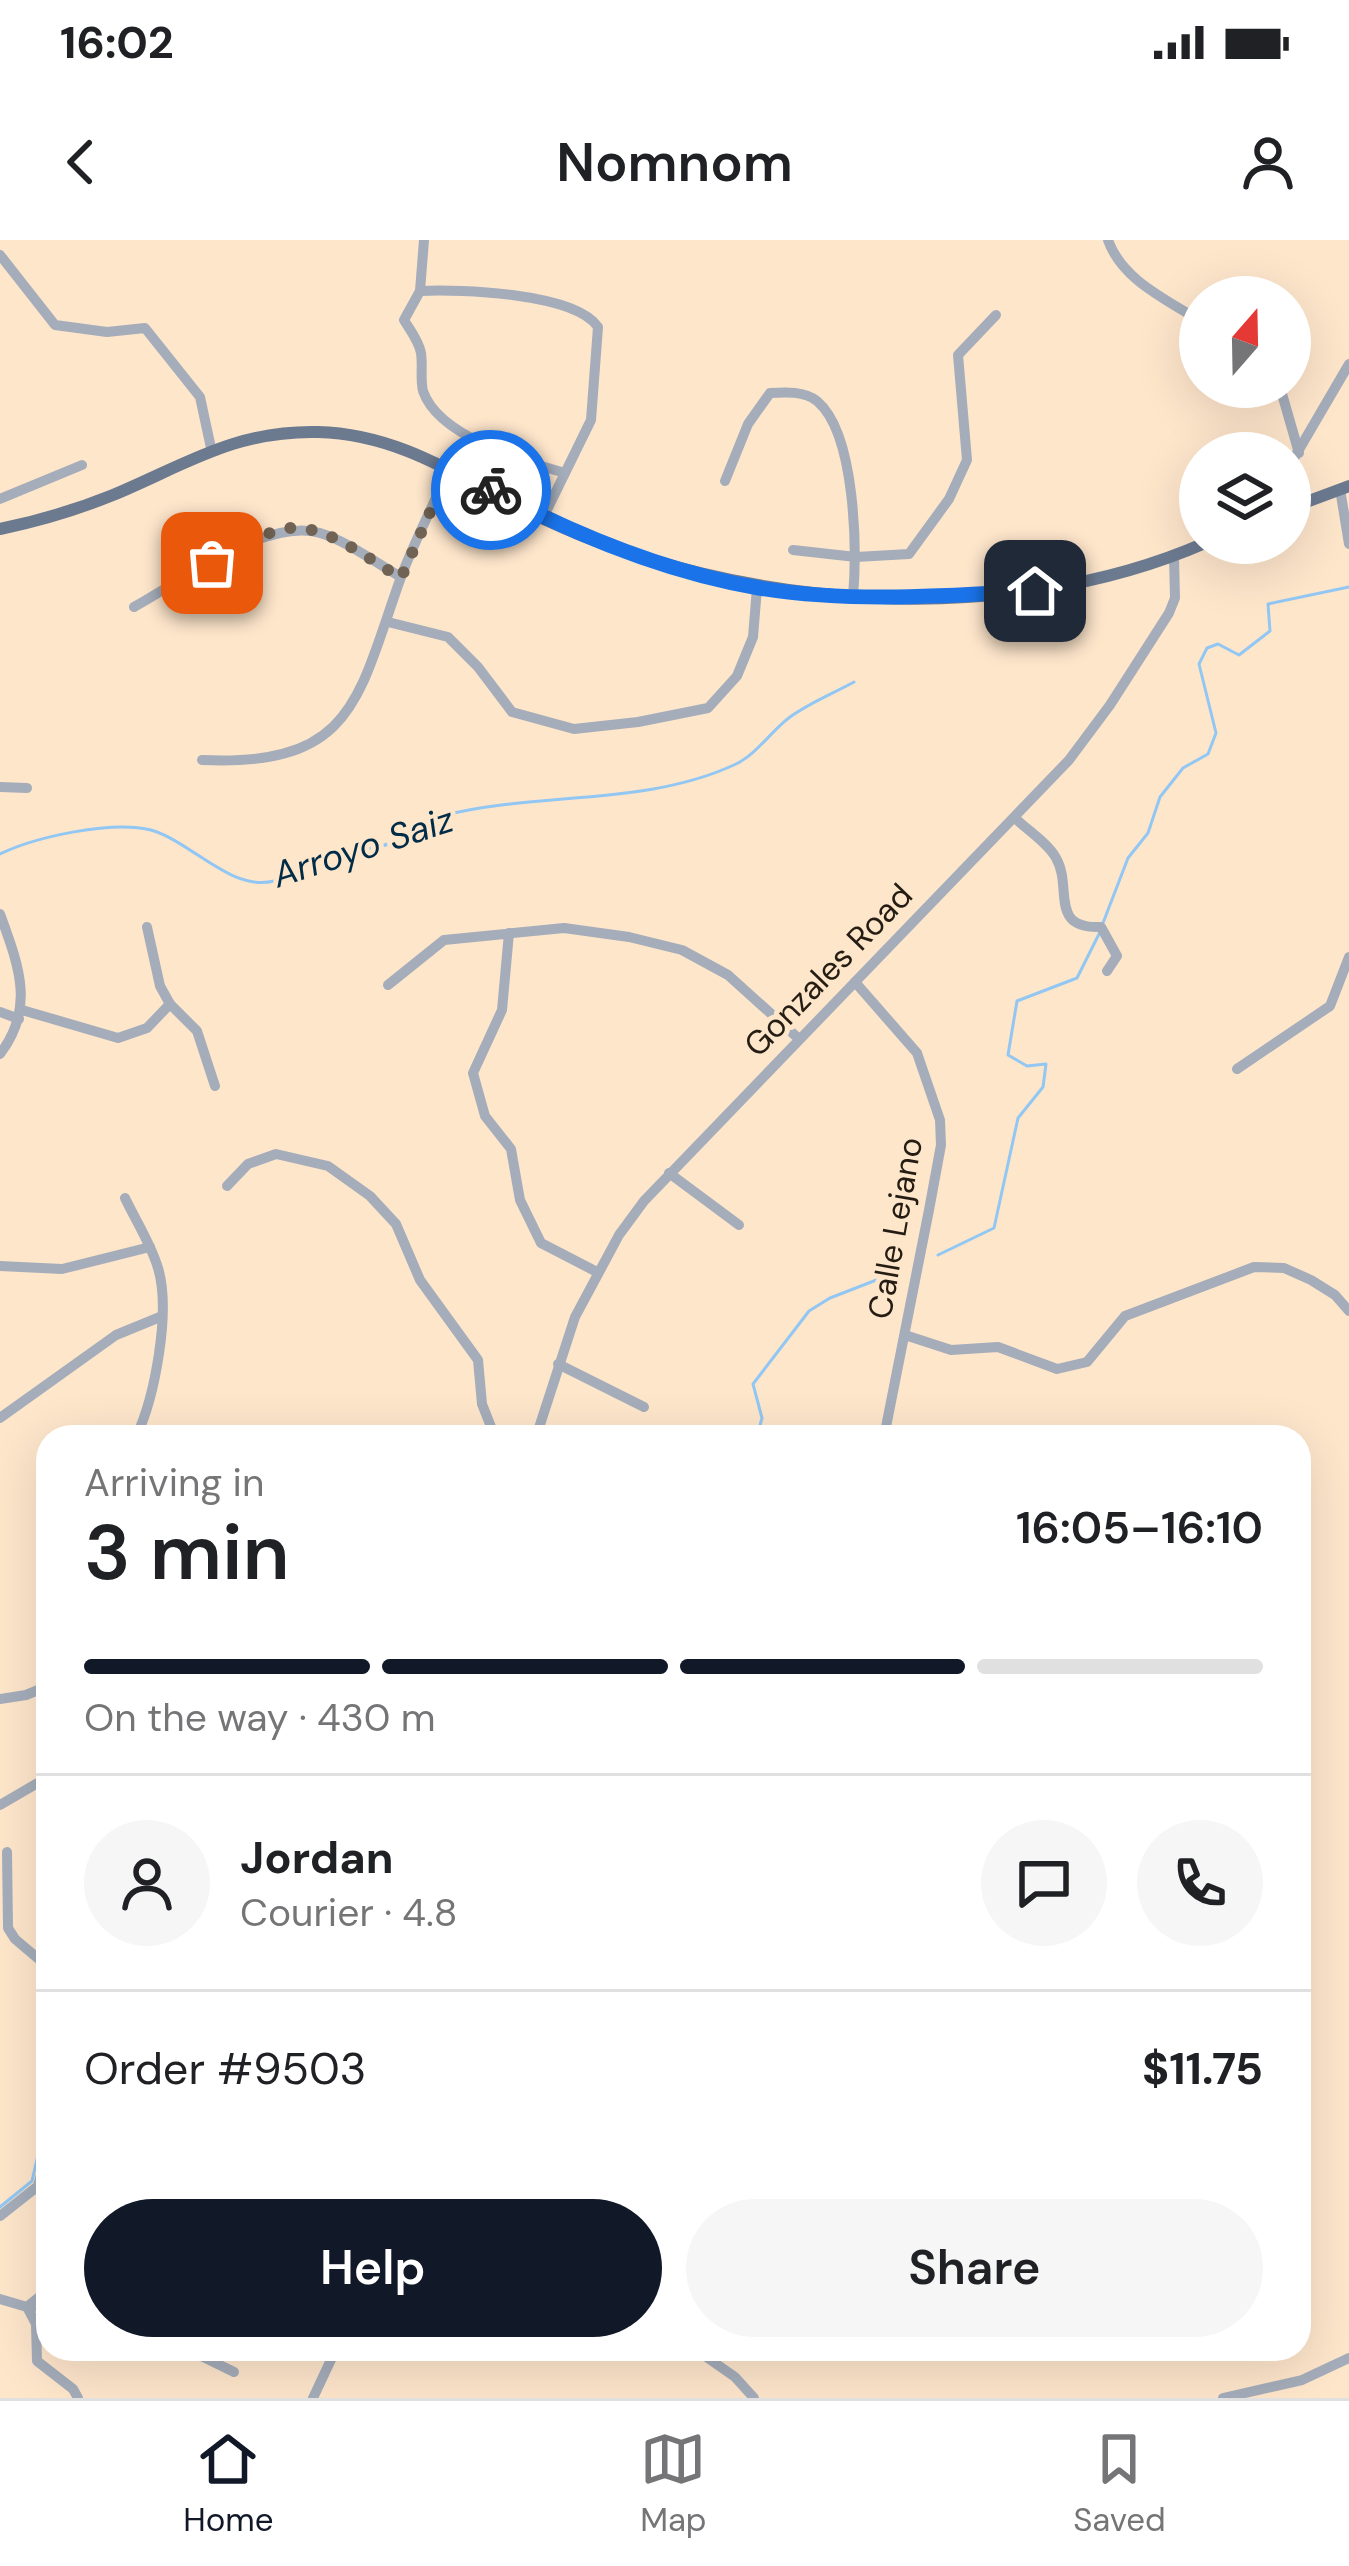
<!DOCTYPE html>
<meta charset="utf-8">
<style>
:root{--surface:#fff;--page:#f6f6f6;--text:#202124;--muted:#757577;--line:#e0e0e0;--accent:#111827}
body{margin:0;font-family:"DM Sans",sans-serif;background:var(--page);color:var(--text);height:100vh;display:flex;flex-direction:column;font-size:45px;white-space:nowrap}
*{box-sizing:border-box;margin:0}
p{font-size:39px;color:var(--muted)}
.icon{flex:none;width:66px;height:66px;fill:none;stroke:currentColor;stroke-width:2;stroke-linecap:round;stroke-linejoin:round}
.map{position:relative;flex:1;overflow:hidden}
.sheet{position:absolute;left:36px;top:1185px;width:1275px;height:936px;display:flex;flex-direction:column;background:var(--surface);border-radius:36px;box-shadow:0 12px 48px #0002}
.sheet>*{flex:none}
.needle{width:78px;rotate:20deg}
.tools{position:absolute;left:1179px;top:36px;display:grid;gap:24px}
.tools a{display:grid;place-items:center;width:132px;height:132px;border-radius:50%;background:var(--surface);box-shadow:0 12px 48px #0002;font-size:60px}
.pin{position:absolute;display:grid;place-items:center;width:102px;height:102px;color:#fff;margin:-51px;border-radius:24px;box-shadow:0 6px 18px #0006}
.courier{position:absolute;display:grid;place-items:center;width:120px;height:120px;margin:-60px;border:9px solid #1a73e8;border-radius:50%;background:#fff;color:#222;box-shadow:0 3px 15px #0007}
.head em{font-style:normal;font-weight:600}
.head div{display:flex;flex-direction:column-reverse}
.head{display:flex;align-items:center;justify-content:space-between;height:204px;padding:0 48px}
h1{font-size:78px;font-weight:600;line-height:90px}
.bar{display:grid;grid-template-columns:repeat(4,1fr);gap:18px 12px;align-content:center;height:144px;padding:0 48px}
.bar i{height:15px;border-radius:9px;background:var(--line)}
.bar .on{background:var(--accent)}
.bar p{grid-column:span 4}
.line{display:flex;align-items:center;gap:30px;padding:0 48px;border-top:3px solid var(--line)}
.line div{flex:1}
.round{display:grid;place-items:center;flex:none;width:126px;height:126px;border-radius:63px;background:var(--page)}
.cta{display:flex;gap:24px;margin-top:auto;padding:24px 48px}
.cta a{flex:1;height:138px;border-radius:72px;background:var(--accent);color:#fff;font-size:48px;font-weight:600;line-height:138px;text-align:center}
.cta a+a{background:var(--page);color:var(--text)}
.status{display:flex;justify-content:space-between;align-items:center;height:84px;padding:0 60px;background:var(--surface);direction:ltr}
.status svg{height:33px;fill:currentColor}
header{display:flex;justify-content:space-between;align-items:center;height:156px;padding:0 48px;background:var(--surface);font-size:54px;font-weight:600}
.tab-bar{display:flex;justify-content:space-around;align-items:center;height:168px;border-top:3px solid var(--line);background:var(--surface);font-size:33px;color:var(--muted)}
.tab-bar a{display:grid;justify-items:center;gap:6px}
.tab-bar .on{color:var(--accent)}
.map>svg:first-child{display:block}
</style>
<div class="status"><b>16:02</b><svg viewBox="0 0 49 12"><path d="M0 12V9h3v3zM5 12V6h3v6zM10 12V3h3v9zM15 12V0h3v12zM26 1h20v11H26zM47 4h2v5h-2z"/></svg></div>
<header><svg class="icon" aria-label="back" viewBox="0 0 24 24"><path d="M15 5l-7 7 7 7"/></svg>Nomnom<svg class="icon" aria-label="person" viewBox="0 0 24 24"><circle cx="12" cy="8" r="4"/><path d="M4 21q1-7 8-7t8 7"/></svg></header>
<div class="map">
<svg width="1349" height="2158" viewBox="0 0 1349 2158">
<rect width="100%" height="100%" fill="#fee6cb"/>
<g fill="none" stroke-linecap="round" stroke-linejoin="round">
<g stroke="#92c7f3" stroke-width="3">
<path d="M0,614C35,597 112,580 151,590C192,602 231,652 274,641C283,639 288,630 296,626C326,609 363,615 393,602C410,596 423,581 441,576C537,551 645,567 736,524C757,514 771,491 790,477C809,463 834,453 854,442"/>
<polyline points="1103,683 1128,618 1148,593 1160,557 1183,528 1208,514 1216,493 1199,424 1207,408 1218,404 1239,415 1270,391 1268,364 1349,347"/>
<polyline points="938,1015 994,988 1018,878 1043,847 1046,824 1027,826 1008,815 1017,761 1077,738 1100,692"/>
<polyline points="757,1197 762,1178 753,1144 809,1071 830,1058 902,1030"/>
<polyline points="0,1967 32,1941 38,1915 48,1901"/>
</g>
<g stroke="#a5adba" stroke-width="10">
<path d="M424,0L420,51L404,80C410,90 419,101 421,113C423,126 420,138 423,151C438,196 523,221 565,233"/>
<path d="M1108,0C1122,40 1166,59 1200,81"/>
<polyline points="0,15 55,85 107,92 145,88 200,157 211,208"/>
<path d="M420,51C461,49 575,53 598,87L591,180L543,278"/>
<polyline points="1280,147 1299,213"/>
<polyline points="1290,225 1349,124"/>
<path d="M725,241L748,184L770,153C785,152 805,151 817,161C856,194 857,310 853,357"/>
<polyline points="1340,249 1349,304"/>
<polyline points="0,259 82,225"/>
<polyline points="793,310 856,317 909,314 949,259 967,220 958,115 996,75"/>
<path d="M134,367C182,341 266,277 320,293C347,301 376,323 401,337"/>
<polyline points="388,382 448,397 478,427 512,472 574,489 638,482 708,468 737,436 753,397 757,348"/>
<path d="M202,520C355,527 358,457 401,337C415,300 434,264 450,227"/>
<polyline points="0,547 27,548"/>
<path d="M1015,578C1027,590 1048,603 1056,618C1073,647 1048,689 1101,687L1117,716L1107,731"/>
<path d="M0,674C18,724 36,767 0,814"/>
<polyline points="147,687 160,746 170,764 197,791 215,846"/>
<polyline points="509,693 502,770 473,833 485,876 511,909 520,960 541,1003 597,1032"/>
<polyline points="855,742 917,813 940,880 941,905 929,970 884,1197"/>
<polyline points="388,745 444,700 564,688 629,697 682,710 728,735 798,798"/>
<polyline points="22,770 118,798 147,788 170,764"/>
<polyline points="0,772 19,779"/>
<polyline points="1237,829 1330,766 1349,717"/>
<polyline points="669,933 739,985"/>
<polyline points="227,946 248,924 276,914 328,926 370,956 396,984 420,1040 478,1120 482,1164 495,1197"/>
<path d="M125,958C136,981 151,1004 158,1028C171,1071 155,1157 136,1197"/>
<polyline points="0,1026 62,1029 150,1007"/>
<polyline points="905,1095 951,1110 998,1107 1057,1129 1087,1122 1125,1076 1254,1027 1284,1028 1311,1040 1335,1055 1349,1071"/>
<polyline points="558,1124 644,1167"/>
<polyline points="0,1178 116,1095 160,1077"/>
<polyline points="536,1197 575,1077 619,995 644,961 1069,520 1110,465 1169,373 1175,358 1174,317"/>
<polyline points="0,1459 26,1455 48,1446"/>
<polyline points="0,1565 48,1537"/>
<polyline points="7,1612 8,1688 15,1699 48,1727"/>
<polyline points="0,1976 38,1946 48,1907"/>
<polyline points="0,2059 27,2067 48,2050"/>
<polyline points="27,2067 36,2084 37,2121 73,2149 78,2158"/>
<polyline points="27,2067 48,2066"/>
<polyline points="187,2109 234,2132"/>
<polyline points="695,2109 735,2137 754,2158"/>
<polyline points="313,2158 336,2109"/>
<polyline points="1223,2158 1302,2140 1349,2118"/>
</g>
<g stroke="#6c7a90" stroke-width="12">
<polyline points="1290,268 1349,246"/>
<path d="M0,289C39,281 76,270 113,255C185,225 235,190 318,192C405,194 469,244 544,279C738,370 1006,390 1205,303"/>
</g>
</g>
<g fill="none" stroke-linecap="round" stroke-linejoin="round">
<path stroke="#716353" stroke-width="12" stroke-dasharray="0 21.6" d="M212,323C235,311 263,291 290,288C327,285 370,320 401,338L450,227L491,250"/>
<path stroke="#1a73e8" stroke-width="15" d="M491,250C575,295 665,332 759,348C850,363 943,356 1035,351"/>
</g>
<g text-anchor="middle" dominant-baseline="central" stroke-width="10" stroke-linejoin="round" paint-order="stroke">
<g font-size="33" fill="#251d13" stroke="#fee6cb">
<text transform="translate(828 730) rotate(-46)">Gonzales Road</text>
<text transform="translate(895 988) rotate(-80)">Calle Lejano</text>
</g>
<g font-size="36" font-style="italic" fill="#012c48" stroke="#fee6cb">
<text transform="translate(363 607) rotate(-18)">Arroyo Saiz</text>
</g>
</g>
</svg>
<div class="tools">
<a><svg class="needle" viewBox="-14 -14 28 28"><path d="M0-13l5 13h-10z" fill="#e53935"/><path d="M0 13l5-13h-10z" fill="#757577"/></svg></a>
<a><svg class="icon" aria-label="layers" viewBox="0 0 24 24"><path d="M12 4l9 5-9 5-9-5zM3 14l9 5 9-5"/></svg></a>
</div>
<div class="pin" style="left:212px;top:323px;background:#ea580c"><svg class="icon" aria-label="bag" viewBox="0 0 24 24"><path d="M5 8h14l-1 12H6zM9 8a3 3 0 0 1 6 0"/></svg></div>
<div class="pin" style="left:1035px;top:351px;background:#1f2937"><svg class="icon" aria-label="home" viewBox="0 0 24 24"><path d="M3 11l9-7 9 7M6 9v11h12V9"/></svg></div>
<div class="courier" style="left:491px;top:250px"><svg class="icon" aria-label="bike" viewBox="0 0 24 24"><circle cx="6" cy="16" r="4"/><circle cx="18" cy="16" r="4"/><path d="M6 16l4-8h5l3 8M10 8l3 8H6M13 5h3"/></svg></div>
<section class="sheet">
<div class="head"><div><h1>3 min</h1><p>Arriving in</p></div><em>16:05–16:10</em></div>
<div class="bar"><i class="on"></i><i class="on"></i><i class="on"></i><i></i><p>On the way · 430 m</p></div>
<div class="line" style="height:216px"><a class="round"><svg class="icon" aria-label="person" viewBox="0 0 24 24"><circle cx="12" cy="8" r="4"/><path d="M4 21q1-7 8-7t8 7"/></svg></a><div><b>Jordan</b><p>Courier · 4.8</p></div><a class="round"><svg class="icon" aria-label="chat" viewBox="0 0 24 24"><path d="M4 5h16v11H9l-5 4z"/></svg></a><a class="round"><svg class="icon" aria-label="phone" viewBox="0 0 24 24"><path d="M5 4h4l2 5-3 2q2 4 5 5l2-3 5 2v4C11 20 4 13 5 4z"/></svg></a></div>
<div class="line" style="height:156px"><div>Order #9503</div><b>$11.75</b></div>
<div class="cta"><a>Help</a><a>Share</a></div>
</section>
</div>
<nav class="tab-bar">
<a class="on"><svg class="icon" aria-label="home" viewBox="0 0 24 24"><path d="M3 11l9-7 9 7M6 9v11h12V9"/></svg>Home</a>
<a><svg class="icon" aria-label="map" viewBox="0 0 24 24"><path d="M3 6l6-2 6 2 6-2v14l-6 2-6-2-6 2zM9 4v14M15 6v14"/></svg>Map</a>
<a><svg class="icon" aria-label="saved" viewBox="0 0 24 24"><path d="M7 4h10v16l-5-4-5 4z"/></svg>Saved</a>
</nav>
